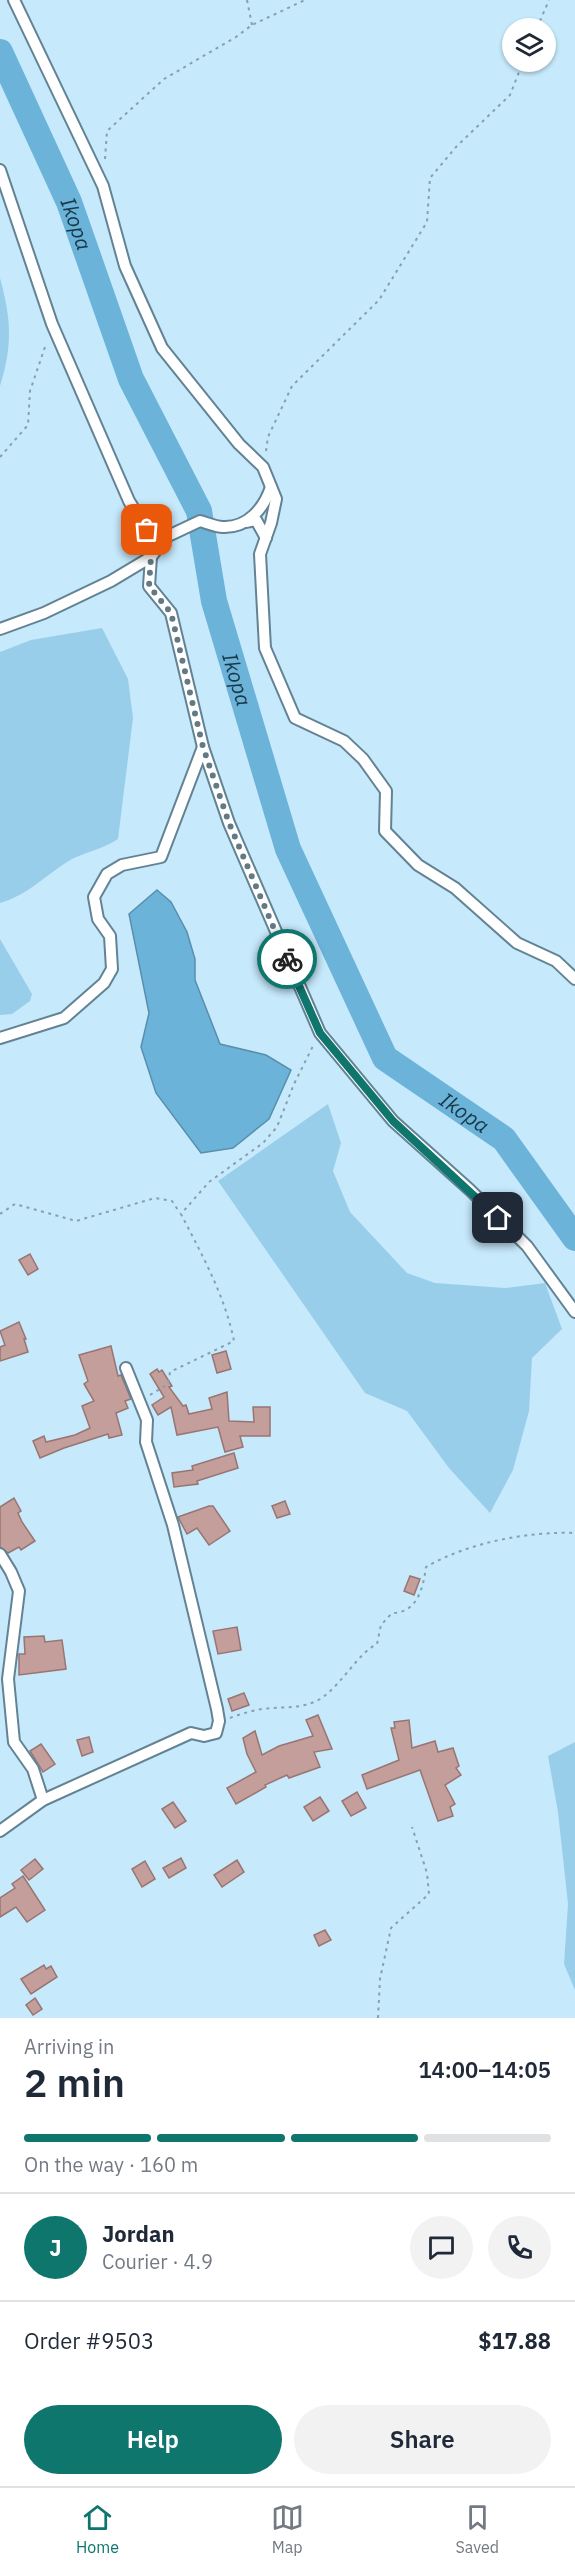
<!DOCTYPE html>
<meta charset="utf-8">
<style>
:root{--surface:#fff;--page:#f2f2f3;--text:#1f2937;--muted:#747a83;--line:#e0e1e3;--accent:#0f766e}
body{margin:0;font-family:"IBM Plex Sans",sans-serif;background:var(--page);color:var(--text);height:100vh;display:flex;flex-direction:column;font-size:22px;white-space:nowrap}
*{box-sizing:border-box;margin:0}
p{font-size:20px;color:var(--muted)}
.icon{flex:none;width:33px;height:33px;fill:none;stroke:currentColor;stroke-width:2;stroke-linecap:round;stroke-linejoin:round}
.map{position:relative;height:2018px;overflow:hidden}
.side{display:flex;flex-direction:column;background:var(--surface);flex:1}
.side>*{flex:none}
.fabs{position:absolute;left:502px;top:18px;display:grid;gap:12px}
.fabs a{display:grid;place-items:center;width:54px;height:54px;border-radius:50%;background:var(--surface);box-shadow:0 2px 4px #0004;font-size:30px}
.pin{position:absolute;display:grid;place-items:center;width:51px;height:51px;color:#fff;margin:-26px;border-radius:12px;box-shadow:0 3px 9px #0006}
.courier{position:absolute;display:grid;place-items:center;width:60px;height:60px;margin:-30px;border:4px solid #0f766e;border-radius:50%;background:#fff;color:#222;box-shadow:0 2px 8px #0007}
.head em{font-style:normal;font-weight:600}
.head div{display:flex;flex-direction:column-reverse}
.head{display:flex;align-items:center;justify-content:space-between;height:102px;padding:0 24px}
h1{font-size:39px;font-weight:600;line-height:45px}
.bar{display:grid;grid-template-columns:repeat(4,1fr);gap:9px 6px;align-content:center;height:72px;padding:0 24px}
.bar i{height:8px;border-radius:4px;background:var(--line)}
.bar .active{background:var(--accent)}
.bar p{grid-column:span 4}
.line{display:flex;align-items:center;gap:15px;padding:0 24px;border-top:2px solid var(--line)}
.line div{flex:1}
.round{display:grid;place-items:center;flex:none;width:63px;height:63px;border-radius:32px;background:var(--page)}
.action{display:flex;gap:12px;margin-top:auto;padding:12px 24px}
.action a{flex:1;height:69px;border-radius:36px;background:var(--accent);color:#fff;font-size:24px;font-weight:600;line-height:69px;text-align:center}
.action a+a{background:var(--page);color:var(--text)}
.tab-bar{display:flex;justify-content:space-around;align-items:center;height:84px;border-top:2px solid var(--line);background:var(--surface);font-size:16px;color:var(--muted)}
.tab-bar a{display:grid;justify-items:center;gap:3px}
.tab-bar .active{color:var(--accent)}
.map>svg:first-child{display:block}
</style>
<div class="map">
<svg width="575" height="2018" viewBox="0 0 575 2018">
<rect width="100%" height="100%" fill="#c6e9fc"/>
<g fill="#99ceeb">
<path d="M0,278C11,319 13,344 0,386Z"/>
<path d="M102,628L128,679L133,718L118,839C102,850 83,852 67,862C45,876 26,896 0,903V652L31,640Z"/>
<polygon points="0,939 32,994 30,1001 12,1014 0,1015"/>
<polygon points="328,1104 341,1143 333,1171 350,1212 407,1273 435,1283 505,1288 545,1283 562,1329 532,1358 529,1411 513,1470 490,1513 449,1468 407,1411 365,1393 218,1181"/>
<polygon points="575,1742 575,1990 564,1964 568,1904 558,1812 548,1756"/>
</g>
<polygon fill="#6cb3d9" stroke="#598fac" stroke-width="1.5" points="157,890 171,902 187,932 195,959 195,980 220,1044 266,1055 291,1070 269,1119 233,1148 201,1153 156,1093 141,1047 149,1013 129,914"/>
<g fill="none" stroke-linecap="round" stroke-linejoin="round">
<path stroke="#6cb3d9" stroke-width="26" id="s1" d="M0,52L69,202L131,379L199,511L214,601L288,849L385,1058L504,1139L575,1238"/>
</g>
<g fill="#c39e9b" stroke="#987573" stroke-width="1.5">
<polygon points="30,1254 38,1269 28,1275 19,1260"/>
<polygon points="19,1322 26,1339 24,1339 28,1352 0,1361 0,1347 5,1345 0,1331"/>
<polygon points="111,1346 118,1376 121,1375 131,1399 125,1401 128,1408 116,1413 122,1435 109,1438 108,1434 64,1448 40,1458 33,1441 44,1436 46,1442 75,1435 90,1428 82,1406 94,1401 84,1384 88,1381 79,1355"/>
<polygon points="226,1351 231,1369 217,1373 212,1355"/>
<polygon points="157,1369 159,1372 162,1370 172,1386 169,1387 183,1406 186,1405 189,1414 212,1409 209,1398 227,1392 229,1421 254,1422 253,1407 270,1407 270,1436 240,1436 243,1447 225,1452 218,1427 177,1435 171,1407 158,1415 152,1405 164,1397 150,1374"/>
<polygon points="234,1453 238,1468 197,1481 198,1484 174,1487 172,1473 193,1470 192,1466"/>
<polygon points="14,1498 21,1511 18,1513 22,1522 35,1541 21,1550 19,1547 8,1553 0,1547 0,1507"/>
<polygon points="285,1501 290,1514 277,1518 272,1506"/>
<polygon points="209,1506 213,1506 230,1531 209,1545 197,1528 187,1534 178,1517"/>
<polygon points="410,1576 420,1579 414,1595 404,1591"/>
<polygon points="237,1627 241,1650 218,1654 213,1631"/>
<polygon points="44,1636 45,1642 62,1640 66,1669 19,1675 19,1654 25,1654 24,1637"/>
<polygon points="244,1693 249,1705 232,1711 228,1699"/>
<polygon points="318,1715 332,1749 314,1752 320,1767 289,1778 287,1775 265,1785 266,1787 236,1804 227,1788 256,1772 247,1754 243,1738 255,1731 262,1755 279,1746 313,1736 306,1720"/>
<polygon points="409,1720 412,1748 435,1741 438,1752 453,1748 459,1766 456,1768 461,1775 445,1785 455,1804 450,1807 453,1816 438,1821 420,1770 367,1789 362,1775 399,1760 391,1728 395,1728 394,1722"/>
<polygon points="89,1737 93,1752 82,1756 77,1740"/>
<polygon points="41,1744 55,1764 43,1772 30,1751"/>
<polygon points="357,1792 366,1808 351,1816 342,1801"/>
<polygon points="320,1797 329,1811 313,1821 304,1807"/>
<polygon points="173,1802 186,1821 175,1828 162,1809"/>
<polygon points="181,1858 186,1868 169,1878 163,1868"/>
<polygon points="35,1859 43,1869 29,1880 21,1870"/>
<polygon points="237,1860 244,1872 222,1887 214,1875"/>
<polygon points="145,1861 155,1879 142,1887 132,1869"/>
<polygon points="23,1876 45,1910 27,1922 16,1907 0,1917 0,1898 15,1888 12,1884"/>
<polygon points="325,1930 331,1940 319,1946 314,1935"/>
<polygon points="44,1965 46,1969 51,1966 57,1977 31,1994 21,1979"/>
<polygon points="35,1998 42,2009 33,2015 26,2005"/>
</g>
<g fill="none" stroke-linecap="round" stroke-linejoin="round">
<defs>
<g id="street">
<polyline points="14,0 103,186 125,266 162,348 239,444 263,467 276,499 271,523 260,554 265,648 295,718 344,741 363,759 386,791 385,831 418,865 455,888 517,943 556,961 575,979"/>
<polyline points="0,170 52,324 129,501 147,530 151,557 149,586 171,613 203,747 229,823 320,1033 393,1121 470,1190 527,1246 575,1312"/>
<polyline points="246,522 256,520 266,538"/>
<path d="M0,629L44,613L111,581L151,557L166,537L200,521C207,523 216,527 223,527C248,528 264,508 271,487"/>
<polyline points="0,1038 64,1018 104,983 112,969 110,936 98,919 94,897 107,874 122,865 161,857 203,747"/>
<polyline points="0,1554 11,1572 19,1591 8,1679 14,1742 33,1769 43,1800"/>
<polyline points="0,1831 43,1800 191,1733 204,1736 216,1733 219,1721 217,1709 173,1525 146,1442 147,1420 126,1368"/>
</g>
</defs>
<use href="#street" stroke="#638394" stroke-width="14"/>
<g stroke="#86a0af" stroke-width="2" stroke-dasharray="3 4.5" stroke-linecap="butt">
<polyline points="247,0 252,25"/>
<polyline points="537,28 549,0"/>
<polyline points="105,159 107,131 164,79 236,37 252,25 305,0"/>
<polyline points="266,451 268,437 292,386 379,300 427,222 430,178 456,147 510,95 523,62"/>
<polyline points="0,457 28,425 30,391 46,344"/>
<polyline points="0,1214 15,1204 76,1221 155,1198 172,1201 180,1213"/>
<path d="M150,1395L168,1384L170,1372L234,1341C225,1296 202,1255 181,1214L209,1182L263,1143L277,1127L294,1084L314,1044"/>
<path d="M230,1718C240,1714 251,1711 262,1709C283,1706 301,1710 320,1699C342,1685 357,1654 377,1644L381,1625L392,1613C417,1613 423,1589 426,1567C467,1543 528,1531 575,1533"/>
<polyline points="378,2018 380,1979 391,1928 429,1894 427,1873 412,1827"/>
</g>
<use href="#street" stroke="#fff" stroke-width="10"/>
</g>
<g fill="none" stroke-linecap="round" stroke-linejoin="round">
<polyline stroke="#637984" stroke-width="6" stroke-dasharray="0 10.8" points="147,530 151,557 149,586 171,613 203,747 229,823 287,959"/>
<polyline stroke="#0f766e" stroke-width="8" points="287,959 320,1033 393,1121 498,1218"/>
</g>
<g text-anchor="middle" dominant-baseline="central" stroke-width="4.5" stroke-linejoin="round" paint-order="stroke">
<g font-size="21" font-style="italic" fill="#183849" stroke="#c6e9fc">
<text stroke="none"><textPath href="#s1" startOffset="188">Ikopa</textPath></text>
<text stroke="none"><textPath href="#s1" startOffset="674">Ikopa</textPath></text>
<text stroke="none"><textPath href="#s1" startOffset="1178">Ikopa</textPath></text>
</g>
</g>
</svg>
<div class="fabs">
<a><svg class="icon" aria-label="layers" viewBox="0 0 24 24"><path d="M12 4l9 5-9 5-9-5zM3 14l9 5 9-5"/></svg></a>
</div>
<div class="pin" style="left:147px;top:530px;background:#ea580c"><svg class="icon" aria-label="bag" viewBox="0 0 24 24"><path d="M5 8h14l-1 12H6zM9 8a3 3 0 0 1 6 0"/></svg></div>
<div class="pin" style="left:498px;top:1218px;background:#1f2937"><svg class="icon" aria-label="home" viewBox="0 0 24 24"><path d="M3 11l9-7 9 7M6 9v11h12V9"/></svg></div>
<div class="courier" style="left:287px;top:959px"><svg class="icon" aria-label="bike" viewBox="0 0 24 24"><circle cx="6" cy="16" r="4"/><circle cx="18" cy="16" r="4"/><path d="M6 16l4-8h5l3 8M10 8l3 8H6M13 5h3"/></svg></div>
</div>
<section class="side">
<div class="head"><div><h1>2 min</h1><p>Arriving in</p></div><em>14:00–14:05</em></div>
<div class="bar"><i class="active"></i><i class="active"></i><i class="active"></i><i></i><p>On the way · 160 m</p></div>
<div class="line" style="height:108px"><b class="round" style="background:var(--accent);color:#fff">J</b><div><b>Jordan</b><p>Courier · 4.9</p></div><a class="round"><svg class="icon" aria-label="chat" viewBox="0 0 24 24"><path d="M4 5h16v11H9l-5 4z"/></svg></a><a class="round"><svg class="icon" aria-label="phone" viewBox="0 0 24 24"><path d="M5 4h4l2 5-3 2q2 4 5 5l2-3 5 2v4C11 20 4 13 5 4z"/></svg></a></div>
<div class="line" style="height:78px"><div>Order #9503</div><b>$17.88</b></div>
<div class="action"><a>Help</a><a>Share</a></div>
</section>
<nav class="tab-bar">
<a class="active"><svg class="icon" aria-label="home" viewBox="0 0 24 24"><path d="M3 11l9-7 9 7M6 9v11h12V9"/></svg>Home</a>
<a><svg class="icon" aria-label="map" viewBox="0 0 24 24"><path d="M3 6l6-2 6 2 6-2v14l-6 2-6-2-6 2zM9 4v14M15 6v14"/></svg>Map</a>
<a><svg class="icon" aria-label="saved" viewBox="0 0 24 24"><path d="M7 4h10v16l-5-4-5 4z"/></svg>Saved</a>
</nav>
